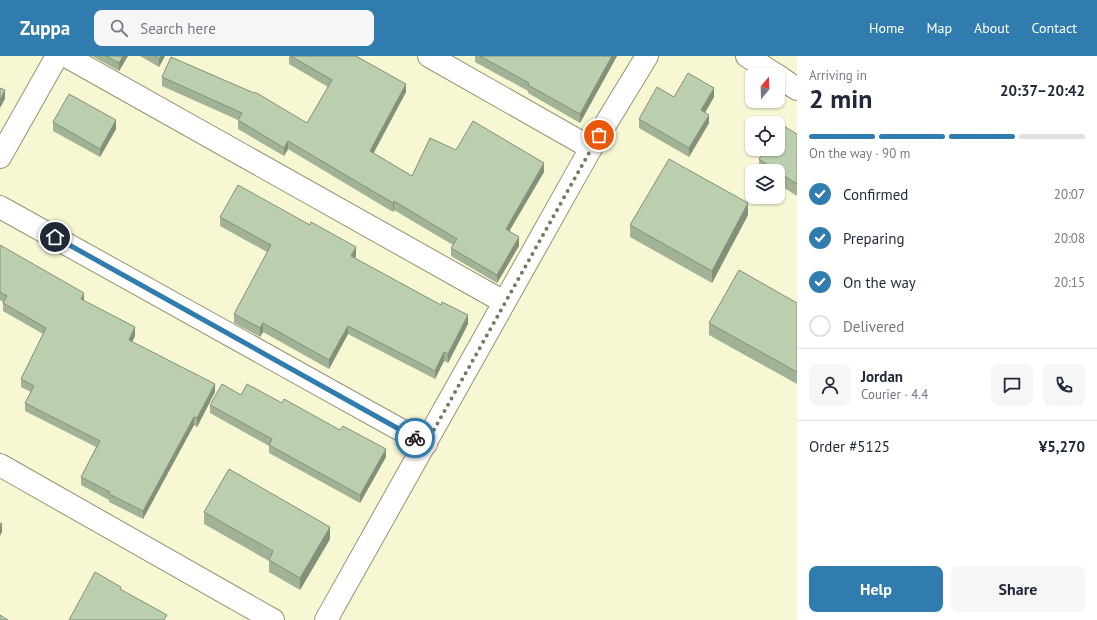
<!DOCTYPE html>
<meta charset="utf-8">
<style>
:root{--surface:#fff;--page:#f6f6f7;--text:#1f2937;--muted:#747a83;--line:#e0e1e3;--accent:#317caf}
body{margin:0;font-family:"PT Sans",sans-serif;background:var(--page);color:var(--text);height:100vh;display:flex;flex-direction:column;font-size:15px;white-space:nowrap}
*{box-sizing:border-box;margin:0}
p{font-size:13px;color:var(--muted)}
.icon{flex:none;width:22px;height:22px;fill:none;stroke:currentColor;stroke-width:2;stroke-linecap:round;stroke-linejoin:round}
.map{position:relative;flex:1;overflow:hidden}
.details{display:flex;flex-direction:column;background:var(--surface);width:300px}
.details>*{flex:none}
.needle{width:26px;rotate:19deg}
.tools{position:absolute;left:745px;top:12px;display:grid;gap:8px}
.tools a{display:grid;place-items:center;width:40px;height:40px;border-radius:8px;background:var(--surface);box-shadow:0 1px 3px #0004;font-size:20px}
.pin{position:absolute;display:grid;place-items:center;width:34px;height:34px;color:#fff;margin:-17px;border:2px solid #fff;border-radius:50%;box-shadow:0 1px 4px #0007}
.courier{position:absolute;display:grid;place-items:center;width:40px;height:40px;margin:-20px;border:3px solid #317caf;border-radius:50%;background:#fff;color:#222;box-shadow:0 1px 5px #0007}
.summary em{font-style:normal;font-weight:700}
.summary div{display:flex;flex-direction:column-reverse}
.summary{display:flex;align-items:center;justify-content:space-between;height:68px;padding:0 12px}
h1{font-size:26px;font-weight:700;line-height:30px}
.bar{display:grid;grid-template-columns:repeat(4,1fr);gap:6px 4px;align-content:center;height:48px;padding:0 12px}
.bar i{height:5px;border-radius:3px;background:var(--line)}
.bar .active{background:var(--accent)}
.bar p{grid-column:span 4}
.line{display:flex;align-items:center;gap:10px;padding:0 12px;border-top:1px solid var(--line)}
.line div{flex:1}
.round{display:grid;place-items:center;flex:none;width:42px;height:42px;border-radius:8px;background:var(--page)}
ol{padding:0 12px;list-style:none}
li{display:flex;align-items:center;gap:12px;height:44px}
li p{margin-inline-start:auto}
li .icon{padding:4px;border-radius:50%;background:var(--accent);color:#fff;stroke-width:4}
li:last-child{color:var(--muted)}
li i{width:22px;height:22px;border:2px solid var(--line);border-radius:50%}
.button{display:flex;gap:8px;margin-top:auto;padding:8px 12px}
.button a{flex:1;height:46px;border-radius:8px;background:var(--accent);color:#fff;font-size:16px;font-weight:700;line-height:46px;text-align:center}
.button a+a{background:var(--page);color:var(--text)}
header{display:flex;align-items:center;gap:24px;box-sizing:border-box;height:56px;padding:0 20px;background:var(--accent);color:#fff}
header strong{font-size:19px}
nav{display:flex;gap:22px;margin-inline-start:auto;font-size:14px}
.search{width:280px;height:36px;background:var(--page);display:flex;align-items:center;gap:10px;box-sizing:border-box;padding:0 14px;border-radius:8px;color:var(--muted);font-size:15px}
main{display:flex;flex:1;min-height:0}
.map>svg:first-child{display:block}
</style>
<header>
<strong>Zuppa</strong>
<div class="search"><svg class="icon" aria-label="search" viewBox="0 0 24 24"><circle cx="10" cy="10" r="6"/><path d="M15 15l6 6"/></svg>Search here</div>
<nav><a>Home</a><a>Map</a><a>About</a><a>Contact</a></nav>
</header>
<main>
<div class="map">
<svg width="797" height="564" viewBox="0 0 797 564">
<rect width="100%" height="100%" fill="#f7f7d4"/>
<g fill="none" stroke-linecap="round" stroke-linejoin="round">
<defs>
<g id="minor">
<polyline points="66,0 504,246"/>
<polyline points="429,0 591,92"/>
<polyline points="747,0 776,19"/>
<polyline points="778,20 797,33"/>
<polyline points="0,101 57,0"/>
<polyline points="0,151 426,388"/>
<polyline points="0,409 273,564"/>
<polyline points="326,564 591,92 647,0"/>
</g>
</defs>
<use href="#minor" stroke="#949374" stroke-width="24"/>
<use href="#minor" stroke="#fff" stroke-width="22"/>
</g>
<g fill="#a1b296">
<polygon points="92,0 128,0 119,15"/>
<polygon points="140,0 165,0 159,11"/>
<polygon points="289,0 356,0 406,36 373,97 412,120 456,94 544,116 509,175 519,190 497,227 451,200 451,192 453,189 394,154 393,156 288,93 284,100 238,73 238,64 162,30 162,21 307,67 328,31 289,8"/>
<polygon points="475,0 617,0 580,67 528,37 528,35 475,6"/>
<polygon points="674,41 714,41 705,57 709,67 689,101 639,72 639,63"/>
<polygon points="53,66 116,73 100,101 53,75"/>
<polygon points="797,78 797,140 778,128 778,115 759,115 759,103"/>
<polygon points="748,159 712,227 630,181 630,169"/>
<polygon points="220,161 356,200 355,202 468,268 448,307 444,305 435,323 348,278 329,313 263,276 260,281 234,267 234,258 267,196 220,170"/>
<polygon points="0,189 135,280 132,286 215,336 197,371 194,369 143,463 109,446 109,444 81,429 81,421 96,391 25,355 25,347 31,336 21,331 21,323 43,278 3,255 3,246 0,244"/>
<polygon points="797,247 797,328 709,279 709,267"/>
<polygon points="241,339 282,347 340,374 386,401 360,447 269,397 269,390 210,357 210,349"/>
<polygon points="204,456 330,483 300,534 269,516 269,505 204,468"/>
</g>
<g fill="#83917a">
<polygon points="123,0 128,0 119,15 119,7"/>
<polygon points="161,0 165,0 159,11 159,3"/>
<polygon points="612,0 617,0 580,67 580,58"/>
<polygon points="406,28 406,36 370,104 370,95"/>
<polygon points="714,32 714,41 701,63 701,54"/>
<polygon points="5,34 5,43 0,52 0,44"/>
<polygon points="709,59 709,67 689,101 689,92"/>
<polygon points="116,64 116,73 100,101 100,93"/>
<polygon points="288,85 288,93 284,100 284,92"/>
<polygon points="544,107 544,116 506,181 506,173"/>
<polygon points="394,145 394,154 393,156 393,147"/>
<polygon points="748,147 748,159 712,227 712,215"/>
<polygon points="519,181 519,190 497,227 497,219"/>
<polygon points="356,191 356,200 351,208 351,200"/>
<polygon points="84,237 84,245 81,243"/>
<polygon points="468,259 468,268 448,307 448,298"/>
<polygon points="263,267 263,276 260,281 260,272"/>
<polygon points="348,270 348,278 329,313 329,304"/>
<polygon points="135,271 135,280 129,292 129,284"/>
<polygon points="444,296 444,305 435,323 435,315"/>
<polygon points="215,328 215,336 197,371 197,362"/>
<polygon points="194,361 194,369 143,463 143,455"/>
<polygon points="386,393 386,401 360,447 360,439"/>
<polygon points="2,468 2,476 0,480 0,471"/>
<polygon points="330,471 330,483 300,534 300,522"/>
</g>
<g fill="#bbcfaf" stroke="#83917a">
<polygon points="106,0 123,0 119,7"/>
<polygon points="154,0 161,0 159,3"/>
<polygon points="291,0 356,0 406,28 370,95 412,120 430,82 456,94 473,65 544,107 506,173 519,181 497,219 451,192 457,183 394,145 393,147 288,85 284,92 238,64 242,57 162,21 171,1 254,37 255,36 307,67 332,24"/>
<polygon points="480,0 612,0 580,58 528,29 529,27"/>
<polygon points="688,17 714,32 701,54 709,59 689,92 639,63 657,31 674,41"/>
<polygon points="0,32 5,34 0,44"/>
<polygon points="69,38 116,64 100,93 53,66"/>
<polygon points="782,69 797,78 797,128 778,116 778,115 777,115 759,103 766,93 778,93 778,75"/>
<polygon points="669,103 748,147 712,215 630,169"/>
<polygon points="238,129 310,169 311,166 356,191 351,200 441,249 442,246 468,259 448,298 444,296 435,315 348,270 329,304 263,267 260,272 234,258 271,189 220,161"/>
<polygon points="0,189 84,237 81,243 135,271 129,284 215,328 197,362 194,361 143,455 109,438 110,436 81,421 100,385 25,347 34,330 21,323 46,272 3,247 7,240 0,236"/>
<polygon points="739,214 797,247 797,316 709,267"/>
<polygon points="222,328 241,339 247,328 282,347 284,343 340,374 343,370 386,393 360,439 269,389 272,383 210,349"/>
<polygon points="229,413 330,471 300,522 269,504 273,495 204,456"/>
<polygon points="0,467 2,468 0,471"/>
<polygon points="95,516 121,531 120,533 167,559 164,564 69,564"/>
<polygon points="0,559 8,564 0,564"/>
</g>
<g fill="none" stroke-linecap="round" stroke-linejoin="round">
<polyline stroke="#787863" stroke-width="4" stroke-dasharray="0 7.2" points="415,382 426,388 599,79"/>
<polyline stroke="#317caf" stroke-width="5" points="55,181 415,382"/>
</g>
</svg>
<div class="tools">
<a><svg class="needle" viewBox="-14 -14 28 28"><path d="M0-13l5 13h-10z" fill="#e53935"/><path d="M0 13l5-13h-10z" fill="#747a83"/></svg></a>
<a><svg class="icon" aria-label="locate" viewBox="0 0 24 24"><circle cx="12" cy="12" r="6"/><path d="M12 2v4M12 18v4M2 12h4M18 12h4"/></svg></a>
<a><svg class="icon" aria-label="layers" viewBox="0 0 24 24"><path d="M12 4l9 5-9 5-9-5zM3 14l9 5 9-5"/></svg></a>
</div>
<div class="pin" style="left:599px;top:79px;background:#ea580c"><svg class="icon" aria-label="bag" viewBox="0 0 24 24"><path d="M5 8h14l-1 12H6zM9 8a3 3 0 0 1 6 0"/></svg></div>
<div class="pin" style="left:55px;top:181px;background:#1f2937"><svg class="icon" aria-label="home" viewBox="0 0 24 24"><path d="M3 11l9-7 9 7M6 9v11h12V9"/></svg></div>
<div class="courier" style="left:415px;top:382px"><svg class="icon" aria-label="bike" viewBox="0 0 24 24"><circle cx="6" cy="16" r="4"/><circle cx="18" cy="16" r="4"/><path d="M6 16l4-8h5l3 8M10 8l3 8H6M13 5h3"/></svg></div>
</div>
<section class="details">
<div class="summary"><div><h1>2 min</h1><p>Arriving in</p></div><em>20:37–20:42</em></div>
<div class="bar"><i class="active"></i><i class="active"></i><i class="active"></i><i></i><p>On the way · 90 m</p></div>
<ol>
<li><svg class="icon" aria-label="check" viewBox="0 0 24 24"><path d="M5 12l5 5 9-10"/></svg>Confirmed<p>20:07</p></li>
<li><svg class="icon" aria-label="check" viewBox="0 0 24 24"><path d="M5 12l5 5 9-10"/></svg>Preparing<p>20:08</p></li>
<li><svg class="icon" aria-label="check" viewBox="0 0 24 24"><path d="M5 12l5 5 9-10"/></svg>On the way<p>20:15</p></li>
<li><i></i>Delivered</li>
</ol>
<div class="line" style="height:72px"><a class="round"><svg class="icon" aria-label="person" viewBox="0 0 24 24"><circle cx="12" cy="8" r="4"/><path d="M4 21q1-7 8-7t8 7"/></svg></a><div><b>Jordan</b><p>Courier · 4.4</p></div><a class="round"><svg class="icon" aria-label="chat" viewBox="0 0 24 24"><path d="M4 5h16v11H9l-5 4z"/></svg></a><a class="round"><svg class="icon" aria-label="phone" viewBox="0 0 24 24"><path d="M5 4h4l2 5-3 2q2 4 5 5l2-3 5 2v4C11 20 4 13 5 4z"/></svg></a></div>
<div class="line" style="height:52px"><div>Order #5125</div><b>¥5,270</b></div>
<div class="button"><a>Help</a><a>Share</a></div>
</section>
</main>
